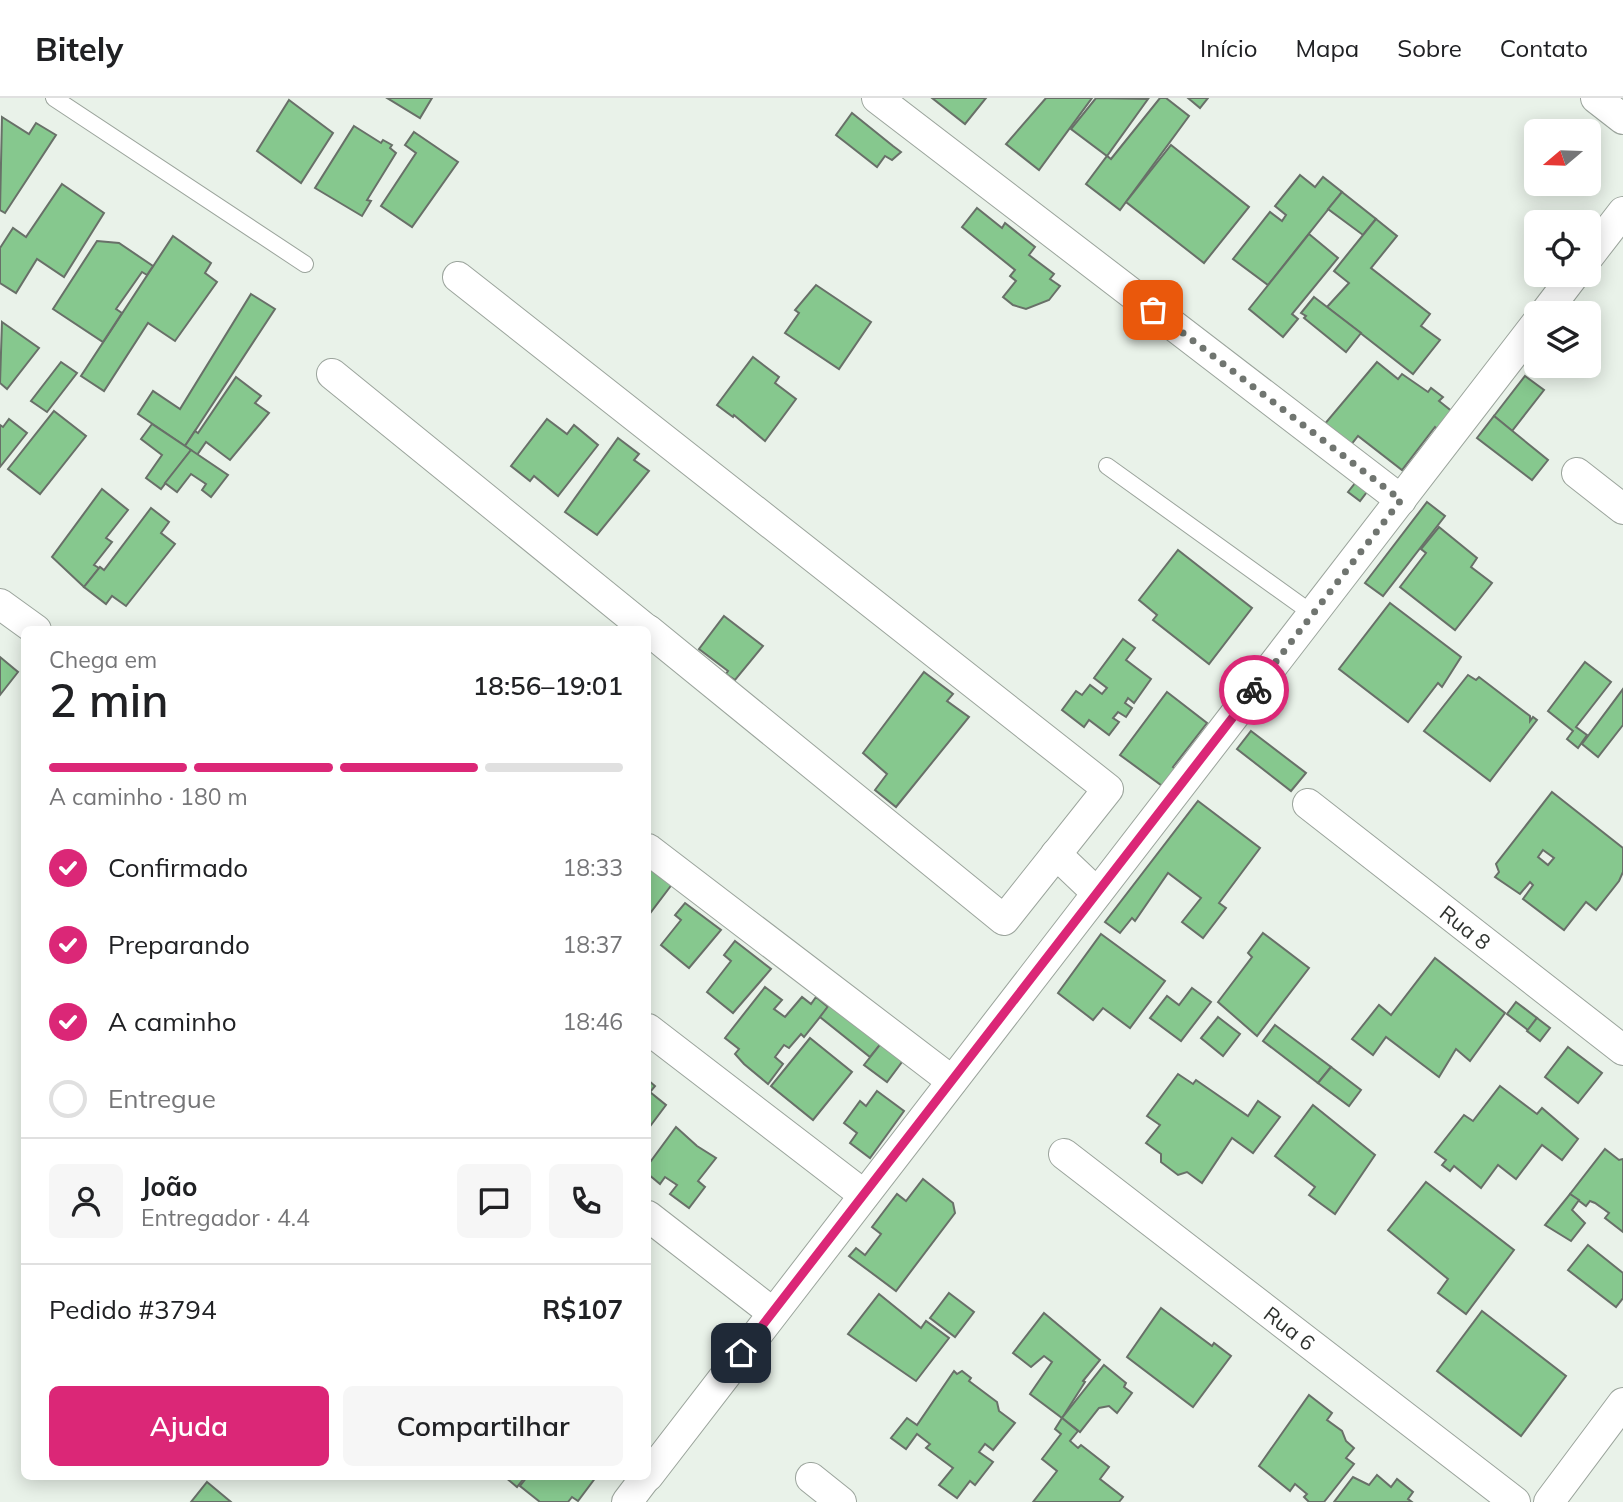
<!DOCTYPE html>
<html lang="pt">
<meta charset="utf-8">
<style>
:root{--surface:#fff;--page:#f6f6f6;--text:#202124;--muted:#757577;--line:#e0e0e0;--accent:#db2777}
body{margin:0;font-family:Mulish,sans-serif;background:var(--page);color:var(--text);height:100vh;display:flex;flex-direction:column;font-size:26px;white-space:nowrap}
*{box-sizing:border-box;margin:0}
p{font-size:23px;color:var(--muted)}
.icon{flex:none;width:38px;height:38px;fill:none;stroke:currentColor;stroke-width:2;stroke-linecap:round;stroke-linejoin:round}
.map{position:relative;flex:1;overflow:hidden}
.side{position:absolute;left:21px;top:528px;width:630px;height:854px;display:flex;flex-direction:column;background:var(--surface);border-radius:10px;box-shadow:0 4px 18px #0003}
.side>*{flex:none}
.needle{width:46px;rotate:251deg}
.fabs{position:absolute;left:1524px;top:21px;display:grid;gap:14px}
.fabs a{display:grid;place-items:center;width:77px;height:77px;border-radius:10px;background:var(--surface);box-shadow:0 4px 18px #0003;font-size:35px}
.pin{position:absolute;display:grid;place-items:center;width:60px;height:60px;color:#fff;margin:-30px;border-radius:14px;box-shadow:0 4px 10px #0006}
.courier{position:absolute;display:grid;place-items:center;width:70px;height:70px;margin:-35px;border:5px solid #db2777;border-radius:50%;background:#fff;color:#222;box-shadow:0 2px 9px #0007}
.head em{font-style:normal;font-weight:600}
.head div{display:flex;flex-direction:column-reverse}
.head{display:flex;align-items:center;justify-content:space-between;height:119px;padding:0 28px}
h1{font-size:46px;font-weight:600;line-height:52px}
.bar{display:grid;grid-template-columns:repeat(4,1fr);gap:10px 7px;align-content:center;height:84px;padding:0 28px}
.bar i{height:9px;border-radius:5px;background:var(--line)}
.bar .on{background:var(--accent)}
.bar p{grid-column:span 4}
.line{display:flex;align-items:center;gap:18px;padding:0 28px;border-top:2px solid var(--line)}
.line div{flex:1}
.round{display:grid;place-items:center;flex:none;width:74px;height:74px;border-radius:10px;background:var(--page)}
ol{padding:0 28px;list-style:none}
li{display:flex;align-items:center;gap:21px;height:77px}
li p{margin-inline-start:auto}
li .icon{padding:7px;border-radius:50%;background:var(--accent);color:#fff;stroke-width:4}
li:last-child{color:var(--muted)}
li i{width:38px;height:38px;border:4px solid var(--line);border-radius:50%}
.primary-button{display:flex;gap:14px;margin-top:auto;padding:14px 28px}
.primary-button a{flex:1;height:80px;border-radius:10px;background:var(--accent);color:#fff;font-size:28px;font-weight:600;line-height:80px;text-align:center}
.primary-button a+a{background:var(--page);color:var(--text)}
header{display:flex;align-items:center;gap:42px;box-sizing:border-box;height:98px;padding:0 35px;background:var(--surface);border-bottom:2px solid var(--line)}
header strong{font-size:33px}
nav{display:flex;gap:38px;margin-inline-start:auto;font-size:24px}
.map>svg:first-child{display:block}
</style>
<header>
<strong>Bitely</strong>
<nav><a>Início</a><a>Mapa</a><a>Sobre</a><a>Contato</a></nav>
</header>
<div class="map">
<svg width="1623" height="1404" viewBox="0 0 1623 1404">
<rect width="100%" height="100%" fill="#e9f2e9"/>
<g fill="#86c88e" stroke="#687068" stroke-width="2" fill-rule="evenodd">
<polygon points="387,0 432,0 420,20"/>
<polygon points="932,0 986,0 965,26"/>
<polygon points="1046,0 1092,0 1039,72 1006,46"/>
<polygon points="1096,0 1148,1 1107,58 1071,31"/>
<polygon points="1160,0 1166,0 1189,18 1120,112 1086,86 1107,58 1111,61"/>
<polygon points="1188,0 1208,0 1200,10"/>
<polygon points="289,2 333,35 301,85 257,53"/>
<polygon points="852,15 893,48 901,54 892,62 885,58 877,69 845,44 836,37"/>
<polygon points="2,19 29,36 36,25 56,37 5,115 0,112"/>
<polygon points="354,28 381,45 383,42 392,47 390,50 396,55 367,102 371,103 362,118 315,90"/>
<polygon points="414,34 458,64 412,129 381,108 416,55 405,47"/>
<polygon points="1171,47 1249,109 1204,165 1126,104"/>
<polygon points="1300,77 1315,89 1323,79 1342,94 1268,187 1233,161 1270,114 1282,123 1286,117 1275,108"/>
<polygon points="62,86 104,115 64,179 37,161 16,195 0,185 0,150 13,130 26,139"/>
<polygon points="1342,94 1376,121 1363,137 1328,111"/>
<polygon points="977,110 1002,130 1005,125 1035,149 1029,157 1054,176 1050,181 1060,188 1049,202 1026,211 1013,207 1003,199 1016,183 1010,178 1015,172 962,129"/>
<polygon points="1376,121 1397,138 1371,170 1430,216 1421,228 1440,242 1413,276 1327,209 1349,185 1334,173"/>
<polygon points="1309,136 1338,160 1292,216 1298,221 1283,239 1249,211"/>
<polygon points="173,138 211,165 205,175 217,184 175,243 148,225 104,293 81,278"/>
<polygon points="97,143 119,145 153,168 147,177 142,174 116,211 122,215 103,244 53,211"/>
<polygon points="816,187 871,224 839,271 785,235 799,215 795,212"/>
<polygon points="251,196 275,211 185,348 138,316 153,293 180,311"/>
<polygon points="1314,199 1361,235 1346,254 1304,220 1306,218 1301,215"/>
<polygon points="2,224 39,250 7,291 0,285"/>
<polygon points="753,259 779,279 775,285 796,301 765,343 734,317 733,319 717,307"/>
<polygon points="61,264 77,275 47,314 31,303"/>
<polygon points="1377,264 1398,281 1402,276 1428,294 1431,290 1443,299 1439,303 1454,315 1439,333 1435,329 1402,372 1358,338 1350,348 1323,328"/>
<polygon points="1525,278 1544,292 1512,333 1494,318"/>
<polygon points="236,279 261,298 255,305 269,315 230,362 206,344 197,357 185,348 195,333 198,335"/>
<polygon points="54,313 86,338 40,396 8,371"/>
<polygon points="1494,318 1548,362 1532,382 1477,340"/>
<polygon points="9,321 27,335 0,369 0,327 3,329"/>
<polygon points="547,321 567,336 574,327 598,347 558,398 534,378 530,383 511,368"/>
<polygon points="152,326 191,352 161,391 146,380 162,357 141,341"/>
<polygon points="618,340 639,356 634,362 649,373 597,437 565,414"/>
<polygon points="191,352 228,377 211,399 202,392 206,386 191,376 177,394 165,385"/>
<polygon points="1371,365 1383,373 1360,403 1348,394"/>
<polygon points="102,391 128,412 106,440 112,444 94,467 99,470 84,489 52,459"/>
<polygon points="1427,404 1445,418 1383,498 1365,485"/>
<polygon points="151,410 169,424 161,435 175,446 126,508 112,498 106,506 84,489 100,469 104,472"/>
<polygon points="1439,429 1477,460 1471,469 1492,485 1455,532 1400,489 1426,455 1421,451"/>
<polygon points="1178,452 1252,510 1209,566 1153,522 1157,517 1139,502"/>
<polygon points="1390,505 1461,559 1442,589 1438,585 1408,624 1339,571"/>
<polygon points="724,518 763,548 735,582 726,576 728,573 699,551"/>
<polygon points="1123,541 1135,550 1126,562 1151,581 1134,605 1128,600 1125,605 1132,610 1126,619 1118,614 1113,620 1119,624 1109,637 1089,622 1084,629 1062,612 1076,593 1082,597 1090,587 1102,596 1107,590 1094,580"/>
<polygon points="0,559 18,574 0,597"/>
<polygon points="1585,564 1611,584 1576,629 1587,637 1578,650 1567,641 1573,633 1548,613"/>
<polygon points="924,574 953,596 947,603 969,619 896,709 875,692 887,676 863,655"/>
<polygon points="1468,577 1476,582 1479,579 1530,618 1530,623 1533,619 1537,622 1490,683 1424,633"/>
<polygon points="1623,591 1623,627 1598,659 1582,646"/>
<polygon points="1167,594 1207,625 1173,669 1178,673 1165,690 1120,657"/>
<polygon points="1251,633 1306,675 1291,693 1237,651"/>
<path d="M1552,694L1623,750V774L1619,783L1596,812L1586,804L1564,832L1523,801L1533,787L1530,784L1520,796L1495,779L1499,774L1496,766ZM1543,752L1554,760L1548,767L1538,759Z"/>
<polygon points="1198,703 1260,750 1219,805 1226,810 1203,840 1182,824 1201,800 1168,775 1135,823 1132,820 1120,835 1105,824"/>
<polygon points="648,765 673,785 648,818"/>
<polygon points="685,805 721,832 689,870 661,847 681,822 675,817"/>
<polygon points="1263,835 1309,870 1257,938 1218,904 1252,859 1248,855"/>
<polygon points="1101,836 1165,883 1130,930 1103,910 1093,922 1058,895"/>
<polygon points="735,843 771,871 733,915 707,894 731,863 724,857"/>
<polygon points="1435,860 1505,915 1470,963 1456,951 1439,979 1386,939 1373,957 1352,941 1379,907 1391,917"/>
<polygon points="765,889 782,902 774,911 785,919 802,899 811,906 816,899 828,909 804,939 801,936 789,950 784,947 775,959 783,966 768,986 744,966 735,956 739,951 725,940"/>
<polygon points="1192,890 1211,904 1181,943 1150,920 1167,898 1179,907"/>
<polygon points="832,903 883,943 870,959 820,919"/>
<polygon points="1516,904 1537,920 1528,932 1507,916"/>
<polygon points="1218,919 1240,936 1223,958 1201,940"/>
<polygon points="1537,920 1550,930 1540,943 1527,933"/>
<polygon points="1275,927 1331,969 1318,985 1263,943"/>
<polygon points="810,940 852,974 813,1022 771,988"/>
<polygon points="883,943 905,960 887,984 864,967"/>
<polygon points="1568,949 1602,975 1578,1005 1545,979"/>
<polygon points="1331,969 1361,992 1349,1008 1318,985"/>
<polygon points="1178,976 1193,986 1196,982 1248,1018 1258,1003 1280,1019 1253,1055 1232,1040 1202,1085 1187,1074 1178,1077 1161,1064 1161,1056 1146,1045 1160,1027 1147,1018"/>
<polygon points="648,982 655,988 650,994 666,1007 648,1031"/>
<polygon points="1500,988 1537,1016 1542,1010 1578,1041 1562,1062 1542,1047 1516,1081 1498,1067 1481,1090 1454,1068 1450,1073 1442,1067 1446,1062 1435,1054 1464,1017 1473,1023"/>
<polygon points="877,993 904,1013 870,1060 850,1045 857,1035 844,1025 860,1003 866,1008"/>
<polygon points="1313,1007 1375,1057 1335,1116 1309,1097 1315,1089 1275,1058"/>
<polygon points="676,1029 697,1048 716,1060 698,1083 705,1089 689,1110 670,1096 677,1087 665,1079 660,1086 648,1076 648,1067"/>
<polygon points="1605,1051 1619,1062 1623,1061 1623,1134 1605,1120 1609,1115 1595,1105 1590,1103 1586,1108 1570,1096"/>
<polygon points="923,1081 953,1105 955,1115 896,1193 849,1158 856,1150 865,1157 881,1136 872,1129 897,1096 906,1103"/>
<polygon points="1426,1084 1514,1152 1466,1216 1438,1195 1448,1181 1388,1132"/>
<polygon points="1570,1096 1579,1102 1572,1112 1585,1125 1571,1143 1545,1127"/>
<polygon points="1588,1147 1623,1175 1623,1200 1616,1209 1568,1172"/>
<polygon points="949,1195 974,1214 955,1239 930,1220"/>
<polygon points="879,1196 921,1230 926,1223 949,1240 916,1283 848,1236"/>
<polygon points="1161,1210 1212,1248 1214,1245 1231,1258 1193,1309 1127,1259"/>
<polygon points="1482,1213 1566,1278 1521,1338 1437,1273"/>
<polygon points="1044,1215 1100,1262 1083,1283 1085,1284 1062,1320 1030,1296 1052,1264 1044,1258 1031,1269 1013,1255"/>
<polygon points="1104,1267 1126,1285 1124,1289 1132,1295 1117,1315 1109,1308 1099,1310 1080,1334 1062,1320"/>
<polygon points="954,1273 957,1276 962,1273 971,1280 969,1283 997,1304 999,1313 1015,1325 993,1352 985,1346 979,1354 993,1364 975,1387 970,1383 957,1400 939,1387 953,1370 926,1350 930,1346 917,1336 906,1351 891,1340 907,1320 917,1327"/>
<polygon points="1309,1297 1332,1315 1327,1322 1342,1333 1346,1343 1354,1350 1346,1360 1354,1366 1324,1404 1309,1404 1304,1399 1307,1396 1295,1386 1290,1393 1259,1368"/>
<polygon points="1062,1320 1078,1333 1070,1343 1078,1350 1081,1347 1109,1369 1100,1381 1123,1399 1119,1404 1033,1404 1057,1373 1042,1361 1061,1336 1055,1331"/>
<polygon points="1377,1377 1391,1389 1397,1381 1413,1394 1408,1401 1412,1404 1334,1404 1353,1379 1369,1387"/>
<polygon points="505,1379 525,1379 517,1389"/>
<polygon points="527,1379 596,1379 578,1403 572,1399 568,1404 540,1404 520,1388"/>
<polygon points="207,1384 231,1404 191,1404"/>
</g>
<g fill="none" stroke-linecap="round" stroke-linejoin="round">
<defs>
<g id="lane">
<polyline points="54,0 305,166"/>
<polyline points="1107,368 1313,516"/>
</g>
<g id="street">
<polyline points="877,0 1401,402"/>
<polyline points="1596,0 1623,21"/>
<polyline points="1589,158 1623,114"/>
<polyline points="458,179 1108,691 1004,822 648,532"/>
<polyline points="1545,215 1574,177"/>
<polyline points="332,276 647,532"/>
<polyline points="1577,375 1623,411"/>
<polyline points="0,506 36,532"/>
<path id="s1" d="M1308,706L1623,952"/>
<polyline points="648,751 952,983"/>
<polyline points="1056,756 1097,795"/>
<polyline points="648,931 864,1097"/>
<path id="s2" d="M1064,1056L1515,1404"/>
<polyline points="648,1118 773,1215"/>
<polyline points="648,1378 1536,226"/>
<polyline points="811,1380 841,1404"/>
<polyline points="627,1404 646,1379"/>
<polyline points="1549,1404 1623,1305"/>
</g>
</defs>
<use href="#lane" stroke="#9ba49c" stroke-width="18"/>
<use href="#street" stroke="#9ba49c" stroke-width="32"/>
<use href="#lane" stroke="#fff" stroke-width="16"/>
<use href="#street" stroke="#fff" stroke-width="30"/>
</g>
<g fill="none" stroke-linecap="round" stroke-linejoin="round">
<polyline stroke="#707570" stroke-width="7" stroke-dasharray="0 12.6" points="1153,212 1401,402 1254,592"/>
<polyline stroke="#db2777" stroke-width="9" points="741,1255 1254,592"/>
</g>
<g text-anchor="middle" dominant-baseline="central" stroke-width="6" stroke-linejoin="round" paint-order="stroke">
<g font-size="21" fill="#2f322f" stroke="#f7fff8">
<text stroke="none"><textPath href="#s1" startOffset="200">Rua 8</textPath></text>
<text stroke="none"><textPath href="#s2" startOffset="285">Rua 6</textPath></text>
</g>
</g>
</svg>
<div class="fabs">
<a><svg class="needle" viewBox="-14 -14 28 28"><path d="M0-13l5 13h-10z" fill="#e53935"/><path d="M0 13l5-13h-10z" fill="#757577"/></svg></a>
<a><svg class="icon" aria-label="locate" viewBox="0 0 24 24"><circle cx="12" cy="12" r="6"/><path d="M12 2v4M12 18v4M2 12h4M18 12h4"/></svg></a>
<a><svg class="icon" aria-label="layers" viewBox="0 0 24 24"><path d="M12 4l9 5-9 5-9-5zM3 14l9 5 9-5"/></svg></a>
</div>
<div class="pin" style="left:1153px;top:212px;background:#ea580c"><svg class="icon" aria-label="bag" viewBox="0 0 24 24"><path d="M5 8h14l-1 12H6zM9 8a3 3 0 0 1 6 0"/></svg></div>
<div class="pin" style="left:741px;top:1255px;background:#1f2937"><svg class="icon" aria-label="home" viewBox="0 0 24 24"><path d="M3 11l9-7 9 7M6 9v11h12V9"/></svg></div>
<div class="courier" style="left:1254px;top:592px"><svg class="icon" aria-label="bike" viewBox="0 0 24 24"><circle cx="6" cy="16" r="4"/><circle cx="18" cy="16" r="4"/><path d="M6 16l4-8h5l3 8M10 8l3 8H6M13 5h3"/></svg></div>
<section class="side">
<div class="head"><div><h1>2 min</h1><p>Chega em</p></div><em>18:56–19:01</em></div>
<div class="bar"><i class="on"></i><i class="on"></i><i class="on"></i><i></i><p>A caminho · 180 m</p></div>
<ol>
<li><svg class="icon" aria-label="check" viewBox="0 0 24 24"><path d="M5 12l5 5 9-10"/></svg>Confirmado<p>18:33</p></li>
<li><svg class="icon" aria-label="check" viewBox="0 0 24 24"><path d="M5 12l5 5 9-10"/></svg>Preparando<p>18:37</p></li>
<li><svg class="icon" aria-label="check" viewBox="0 0 24 24"><path d="M5 12l5 5 9-10"/></svg>A caminho<p>18:46</p></li>
<li><i></i>Entregue</li>
</ol>
<div class="line" style="height:126px"><a class="round"><svg class="icon" aria-label="person" viewBox="0 0 24 24"><circle cx="12" cy="8" r="4"/><path d="M4 21q1-7 8-7t8 7"/></svg></a><div><b>João</b><p>Entregador · 4.4</p></div><a class="round"><svg class="icon" aria-label="chat" viewBox="0 0 24 24"><path d="M4 5h16v11H9l-5 4z"/></svg></a><a class="round"><svg class="icon" aria-label="phone" viewBox="0 0 24 24"><path d="M5 4h4l2 5-3 2q2 4 5 5l2-3 5 2v4C11 20 4 13 5 4z"/></svg></a></div>
<div class="line" style="height:91px"><div>Pedido #3794</div><b>R$107</b></div>
<div class="primary-button"><a>Ajuda</a><a>Compartilhar</a></div>
</section>
</div>
